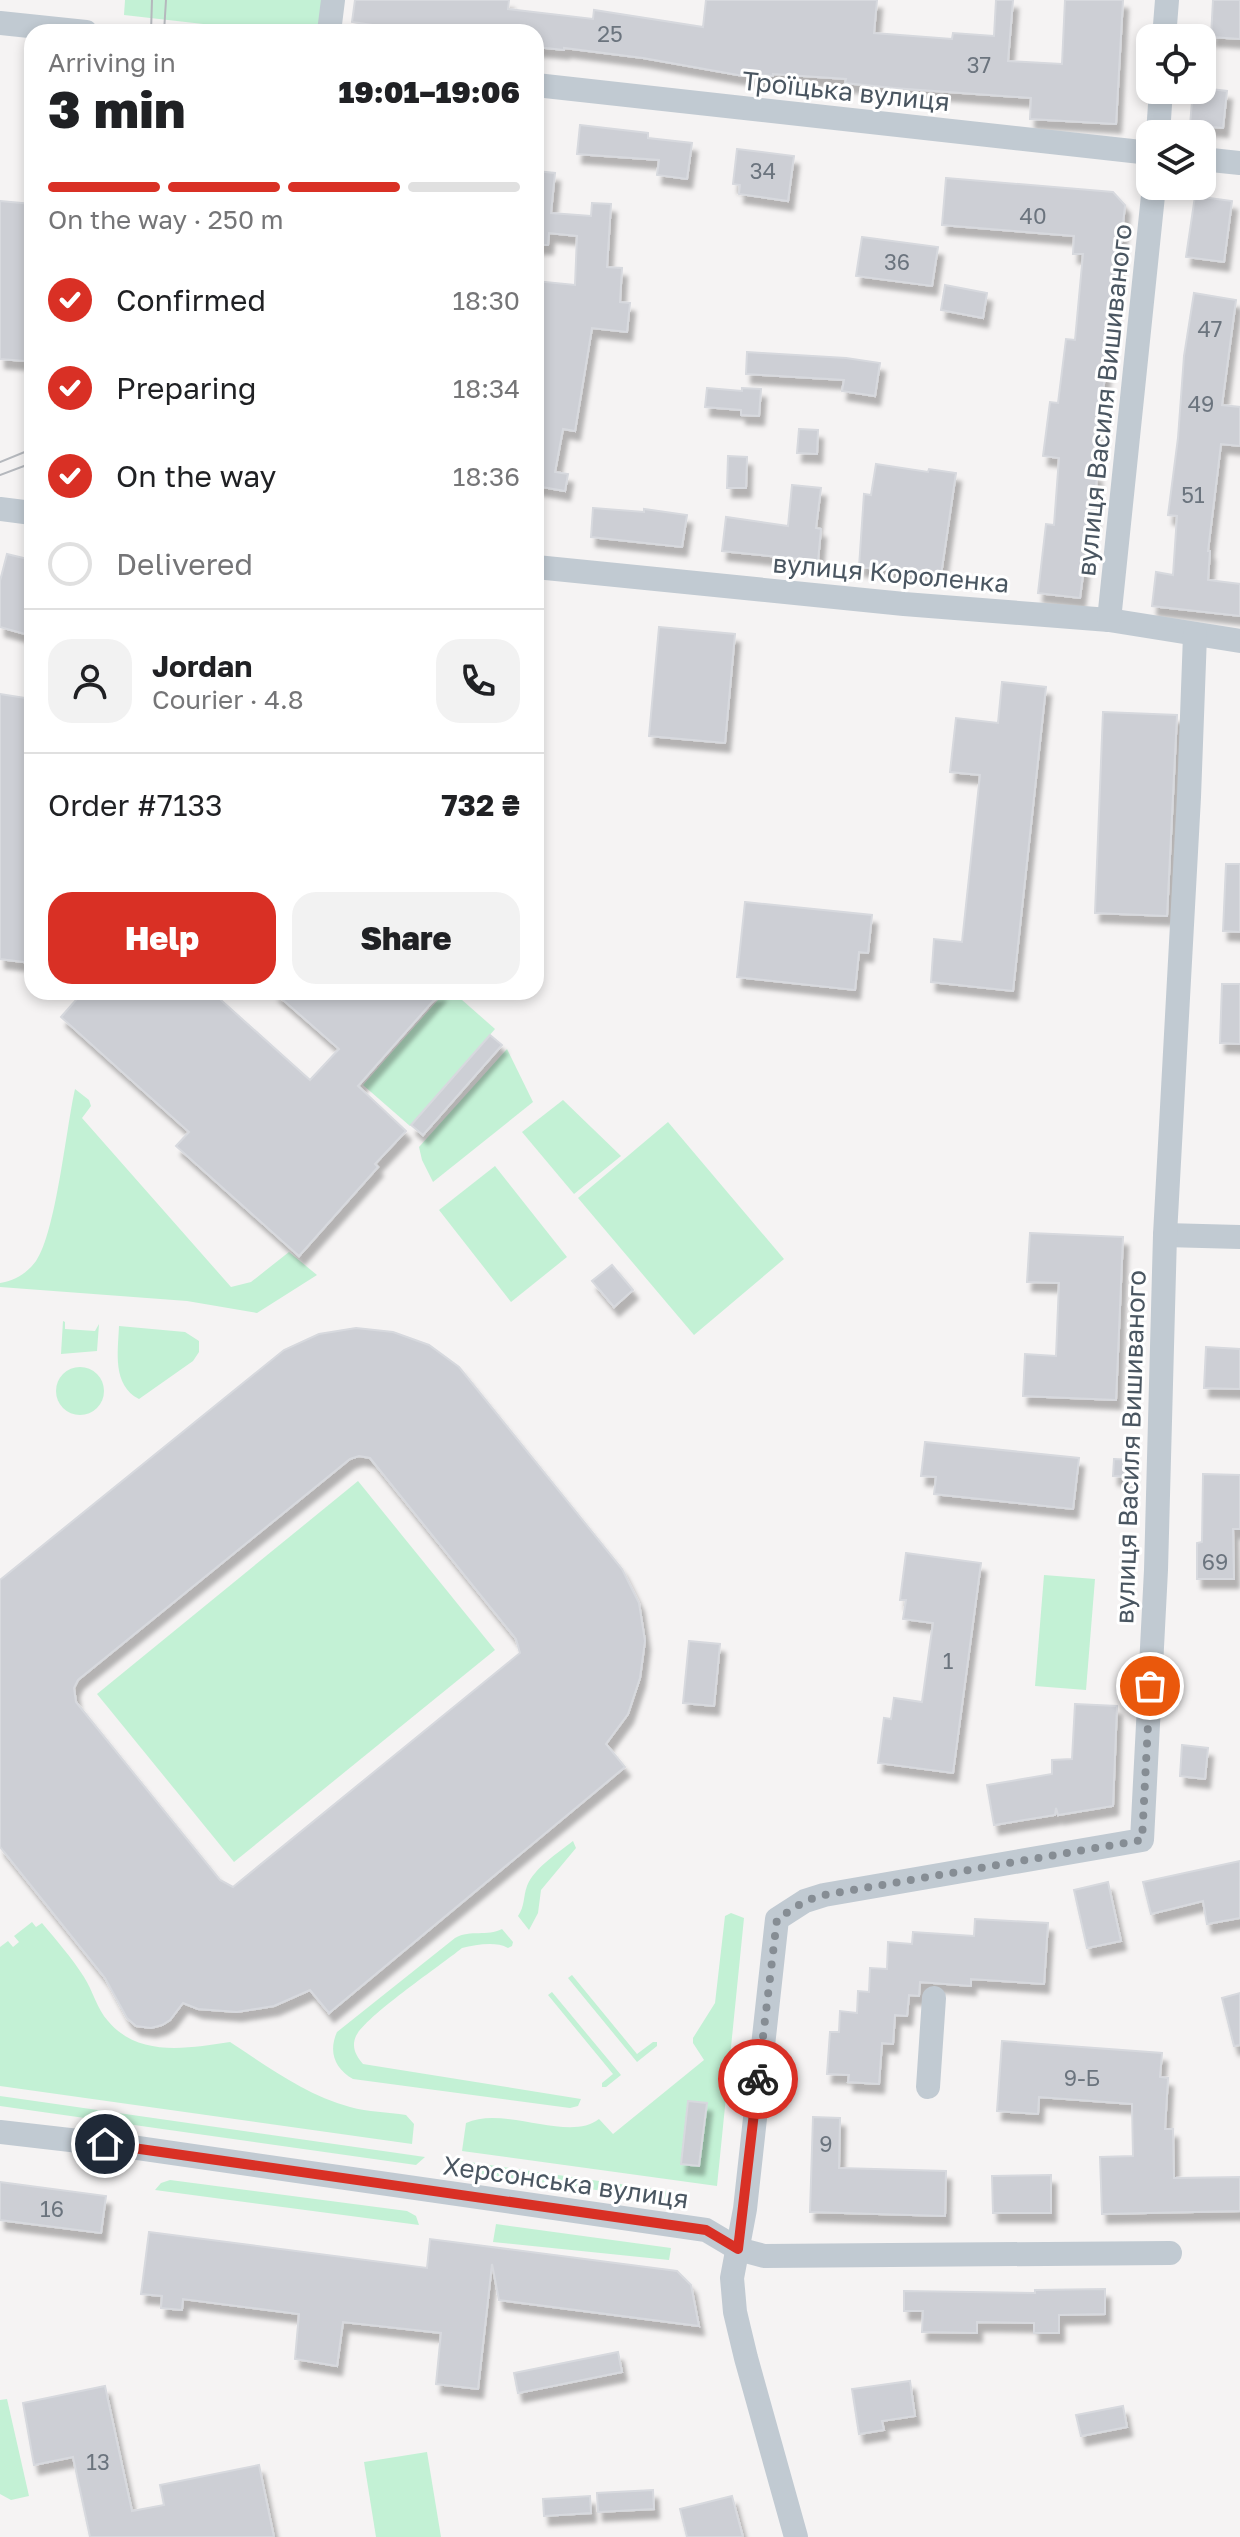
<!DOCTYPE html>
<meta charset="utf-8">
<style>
:root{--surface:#fff;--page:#f2f2f2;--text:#202124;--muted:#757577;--line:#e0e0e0;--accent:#d93025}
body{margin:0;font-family:"Golos Text",sans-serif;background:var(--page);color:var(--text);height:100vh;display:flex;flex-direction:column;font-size:30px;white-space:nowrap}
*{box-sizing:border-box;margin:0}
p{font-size:26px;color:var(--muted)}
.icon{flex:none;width:44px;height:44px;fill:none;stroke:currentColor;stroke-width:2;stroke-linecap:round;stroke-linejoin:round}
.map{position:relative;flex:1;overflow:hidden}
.details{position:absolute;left:24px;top:24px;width:520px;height:976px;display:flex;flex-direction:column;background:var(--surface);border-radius:24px;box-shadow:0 4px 12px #0003}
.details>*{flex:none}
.buttons{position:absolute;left:1136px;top:24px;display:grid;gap:16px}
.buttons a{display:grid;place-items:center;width:80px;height:80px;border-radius:16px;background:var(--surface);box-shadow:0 4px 12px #0003;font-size:40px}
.pin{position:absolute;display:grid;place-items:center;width:68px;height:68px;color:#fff;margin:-34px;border:4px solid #fff;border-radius:50%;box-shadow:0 2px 8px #0007}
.courier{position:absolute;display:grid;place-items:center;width:80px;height:80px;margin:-40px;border:6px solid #d93025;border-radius:50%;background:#fff;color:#222;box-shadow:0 2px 10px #0007}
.summary em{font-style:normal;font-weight:800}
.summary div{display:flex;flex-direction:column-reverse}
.summary{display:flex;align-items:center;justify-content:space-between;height:136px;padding:0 24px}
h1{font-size:52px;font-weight:800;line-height:60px}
.bar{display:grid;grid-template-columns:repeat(4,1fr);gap:12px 8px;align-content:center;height:96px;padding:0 24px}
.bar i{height:10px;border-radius:6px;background:var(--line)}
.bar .on{background:var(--accent)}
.bar p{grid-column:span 4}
.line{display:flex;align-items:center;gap:20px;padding:0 24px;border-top:2px solid var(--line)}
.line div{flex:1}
.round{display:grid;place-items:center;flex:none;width:84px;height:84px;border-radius:24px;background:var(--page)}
ol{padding:0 24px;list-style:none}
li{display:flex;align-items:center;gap:24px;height:88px}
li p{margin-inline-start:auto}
li .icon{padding:8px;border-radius:50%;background:var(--accent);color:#fff;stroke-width:4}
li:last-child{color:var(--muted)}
li i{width:44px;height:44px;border:4px solid var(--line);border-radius:50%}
.action{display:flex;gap:16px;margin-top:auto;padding:16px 24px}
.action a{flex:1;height:92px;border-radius:24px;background:var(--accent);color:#fff;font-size:32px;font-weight:800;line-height:92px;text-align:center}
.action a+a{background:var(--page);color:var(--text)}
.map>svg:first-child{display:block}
</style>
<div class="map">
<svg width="1240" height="2537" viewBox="0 0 1240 2537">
<defs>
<filter id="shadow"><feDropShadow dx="5" dy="9" stdDeviation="2" flood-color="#0004"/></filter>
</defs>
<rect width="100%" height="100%" fill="#f5f3f3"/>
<g fill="#c3f1d5">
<polygon points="125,0 323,0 319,32 273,32 124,15"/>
<polygon points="445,992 453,992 495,1029 410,1126 363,1085"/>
<polygon points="507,1049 533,1102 433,1182 422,1160 419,1147"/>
<path d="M75,1089L89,1100L91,1106L82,1118L231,1287L251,1282L289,1252L317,1275L257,1313L187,1301L0,1287V1283C15,1281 27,1273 36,1261C56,1232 66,1129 75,1089Z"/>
<polygon points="563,1100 621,1156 574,1194 522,1132"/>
<polygon points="668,1122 784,1259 694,1335 578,1198"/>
<polygon points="495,1166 567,1257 511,1302 439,1210"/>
<polygon points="63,1321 65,1322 65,1329 95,1331 99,1324 97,1351 61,1354"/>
<path d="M119,1326L185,1332L199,1341V1352L193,1361L139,1399C112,1385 118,1352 119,1326Z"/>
<circle cx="80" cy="1391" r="24"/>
<polygon points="358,1481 495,1650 234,1862 97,1694"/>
<polygon points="1044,1575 1095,1579 1086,1690 1035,1686"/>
<path d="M573,1841L576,1848L541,1890L538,1913L529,1930L518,1916C525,1906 523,1897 527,1886C535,1867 558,1853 573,1841Z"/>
<path d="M731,1913L744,1918L717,2186L462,2151L466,2123C504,2105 569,2143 599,2119L613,2134L704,2060L693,2043V2038L715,2003L725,1916Z"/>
<path d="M32,1922L36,1927L42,1923C57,1941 72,1958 84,1977C93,1991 97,2009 108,2021C139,2058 189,2048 230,2042C268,2067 306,2095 350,2107C368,2112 388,2112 406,2115L414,2124L412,2144L0,2086V1947L8,1941L13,1947L19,1942L14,1936Z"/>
<path d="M502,1929L513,1942L512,1946L508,1948C495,1941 476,1945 462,1948C440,1966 367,2015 356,2036C351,2047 356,2056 363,2064L581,2099L578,2106L570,2108L353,2079C335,2069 328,2052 337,2032L455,1938C471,1929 487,1937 502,1929Z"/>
<polygon points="572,1975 637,2054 653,2042 657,2042 657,2046 637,2062 568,1978"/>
<polygon points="552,1992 621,2075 606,2087 602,2087 602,2083 613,2074 548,1995"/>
<polygon points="0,2096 425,2157 416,2165 0,2106"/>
<polygon points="455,2160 675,2192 674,2201 461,2171"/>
<polygon points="170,2180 407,2211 416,2216 419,2225 155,2190 161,2183"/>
<polygon points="496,2224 671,2248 669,2260 493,2242"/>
<polygon points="7,2399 29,2496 11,2500 0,2494 0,2400"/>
<polygon points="427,2452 441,2537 376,2537 364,2462"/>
</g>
<g fill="#cdcfd5" stroke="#d7d9de" stroke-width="2" fill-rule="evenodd" filter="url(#shadow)">
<polygon points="355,0 509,0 508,9 593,19 594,10 703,27 706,0 877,0 874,33 952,39 953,33 994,36 996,0 1013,0 1008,61 1062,64 1065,0 1123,0 1116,124 1030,119 1031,98 893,88 845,83 846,79 773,74 773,76 763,75 763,78 738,75 643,58 564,48 564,50 536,47 536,32 421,32 352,22"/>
<polygon points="1213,0 1240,0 1240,39 1211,37"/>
<polygon points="1202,88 1227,91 1223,128 1190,125 1193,90"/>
<polygon points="580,125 648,133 648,138 692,143 687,179 657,175 659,160 577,154"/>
<polygon points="737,149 794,156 788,201 739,194 740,185 733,184"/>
<polygon points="536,171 555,173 551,213 591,216 592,203 611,204 607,267 622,268 620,302 630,303 627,332 592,328 575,431 563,429 555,472 568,474 565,491 536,486 536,281 575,285 577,236 549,233 548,245 536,245"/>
<polygon points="946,178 1113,192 1125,205 1112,329 1091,472 1097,473 1094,522 1090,521 1080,598 1038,593 1046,524 1054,525 1059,458 1043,456 1050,402 1058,403 1066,339 1075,340 1083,254 1073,254 1074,236 942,225"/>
<polygon points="1195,196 1232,201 1224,262 1186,257"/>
<polygon points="0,201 32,204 32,268 25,361 0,359"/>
<polygon points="862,237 938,247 932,286 856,276"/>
<polygon points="945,285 987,293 983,318 941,310"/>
<polygon points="1194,293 1236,300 1222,405 1240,407 1240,446 1221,444 1208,551 1210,551 1208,580 1240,584 1240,616 1152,606 1156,572 1173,575 1177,516 1168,515 1178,438 1184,356"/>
<polygon points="747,352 846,358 880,363 875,396 842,391 844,380 746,374"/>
<polygon points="707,388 742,391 742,388 761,389 759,416 741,415 741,410 705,407"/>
<polygon points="799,429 818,430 817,454 797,453"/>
<polygon points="728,456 747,457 746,488 727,488"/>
<polygon points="876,464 928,472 929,469 956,473 941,575 859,567 864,494 871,495"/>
<polygon points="792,485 821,488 816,528 821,529 818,561 722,551 726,517 788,526"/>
<polygon points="593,508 644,512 644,509 687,515 682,547 591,537"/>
<polygon points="7,554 32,560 32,636 0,627 0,581"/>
<polygon points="659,627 735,634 725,743 649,736"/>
<polygon points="1002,682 1046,687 1013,991 931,982 934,939 962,942 980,775 950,772 956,718 998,723"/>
<polygon points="0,694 32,699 32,963 0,959"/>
<polygon points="1103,712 1177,715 1167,916 1095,913"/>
<polygon points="1226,864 1240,864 1240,932 1223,931"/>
<polygon points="745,902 872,915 868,953 859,952 855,990 737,977"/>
<polygon points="1222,984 1240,984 1240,1044 1220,1043"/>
<polygon points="83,992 212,992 310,1080 339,1049 274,992 441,992 358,1086 406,1131 375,1164 378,1167 299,1256 176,1146 189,1132 61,1017"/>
<polygon points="490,1035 502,1045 423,1135 411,1125"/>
<polygon points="1030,1233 1123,1237 1116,1400 1023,1396 1025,1354 1056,1356 1059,1283 1027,1282"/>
<polygon points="612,1265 633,1290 614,1307 592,1281"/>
<path d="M356,1328L393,1332L429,1345L459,1367L622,1569L639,1603L645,1641L640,1678L628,1714L606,1744L625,1767L329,2013L310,1990L274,2006L237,2012L198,2009L183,2003L170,2020L162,2025L151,2028L136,2026L127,2018L105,1978L0,1847V1580L284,1350L319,1334ZM359,1456L370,1458L516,1639L520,1653L233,1887L220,1880L76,1702L74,1688L78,1680L350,1459Z"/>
<polygon points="1206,1347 1240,1349 1240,1389 1204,1388"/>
<polygon points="925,1442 1079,1458 1073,1509 934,1494 936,1477 921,1476"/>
<polygon points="1114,1459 1132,1460 1131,1477 1113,1476"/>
<polygon points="1203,1474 1240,1475 1240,1529 1233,1529 1234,1579 1197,1579 1197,1543 1202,1542"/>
<polygon points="906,1553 981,1563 953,1773 878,1763 884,1718 891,1719 894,1698 922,1702 933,1623 903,1619 906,1600 900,1600"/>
<polygon points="689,1641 720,1644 714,1706 683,1703"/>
<polygon points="1075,1704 1117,1706 1113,1806 1058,1815 1056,1808 1055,1815 994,1825 987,1785 1052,1774 1052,1760 1072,1759"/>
<polygon points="1182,1745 1208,1748 1205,1779 1180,1776"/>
<polygon points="1240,1861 1240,1918 1207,1924 1203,1901 1151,1914 1143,1882"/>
<polygon points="1108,1882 1121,1941 1087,1948 1074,1890"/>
<polygon points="975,1919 1048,1923 1044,1984 971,1979 971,1986 920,1982 919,1996 909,1995 907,2016 895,2015 893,2044 882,2043 879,2084 848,2082 849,2075 827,2074 830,2032 839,2032 840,2011 857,2013 858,1991 869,1992 870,1968 887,1969 888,1942 912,1944 913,1932 974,1936"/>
<polygon points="1240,1993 1240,2045 1234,2046 1222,1998"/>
<polygon points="1002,2041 1162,2053 1160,2077 1168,2078 1165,2129 1173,2129 1174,2178 1240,2177 1240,2211 1102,2214 1100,2157 1133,2156 1132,2104 1039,2097 1038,2114 997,2111"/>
<polygon points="688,2101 707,2103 699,2166 681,2164"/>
<polygon points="813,2117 840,2118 839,2168 946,2171 945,2216 810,2212"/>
<polygon points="1051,2175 1051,2213 993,2213 992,2176"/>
<polygon points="0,2182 106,2196 101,2233 0,2220"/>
<polygon points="149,2232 427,2268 430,2239 677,2271 691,2285 699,2326 499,2300 492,2264 478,2389 436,2384 441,2333 343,2322 337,2366 295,2359 299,2314 183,2299 182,2310 161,2308 162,2296 141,2294"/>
<polygon points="1105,2289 1105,2314 1059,2315 1059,2333 1034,2333 1034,2323 977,2322 977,2333 922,2332 923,2311 904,2311 904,2291 1035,2293 1035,2290"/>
<polygon points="618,2352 622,2372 518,2393 514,2373"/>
<polygon points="910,2381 915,2416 882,2421 884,2430 859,2434 852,2389"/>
<polygon points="105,2386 132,2511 164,2505 160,2485 259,2465 274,2537 90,2537 73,2457 34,2465 23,2403"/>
<polygon points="1123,2406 1127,2427 1081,2436 1076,2415"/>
<polygon points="653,2490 654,2509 598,2512 597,2493"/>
<polygon points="590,2496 591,2513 544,2516 543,2499"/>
<polygon points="732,2496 743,2537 687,2537 680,2509"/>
</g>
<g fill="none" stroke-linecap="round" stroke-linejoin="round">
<g stroke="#c1cad2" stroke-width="24">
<polyline points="0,23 86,32"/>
<polyline points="329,32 333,0"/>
<polyline points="1164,38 1167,0"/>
<polyline points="536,85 1150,153"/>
<polyline points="1158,134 1161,90"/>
<polyline points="1202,159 1240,163"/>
<polyline points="0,509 32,513"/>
<polyline points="536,567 904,604 1109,620 1240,641"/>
<polyline points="1109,620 1154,186"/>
<polyline points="1165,1235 1240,1237"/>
<polyline points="928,2087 934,1998"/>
<polyline points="0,2132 131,2147 706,2230 738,2249 764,2256 1170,2253"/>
<polyline points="796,2537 746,2358 735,2312 732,2278 745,2209 777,1919 805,1901 824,1895 1142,1840 1156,1570 1165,1235 1189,797 1195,635"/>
</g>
<g stroke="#b5b8bd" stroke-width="2">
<polyline points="151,32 152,0"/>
<polyline points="164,32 166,0"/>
<polyline points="0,462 32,449"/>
<polyline points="0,475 32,463"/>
</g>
</g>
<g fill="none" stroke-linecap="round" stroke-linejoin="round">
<polyline stroke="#868d94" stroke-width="8" stroke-dasharray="0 14.4" points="758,2079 777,1919 805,1901 824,1895 1142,1840 1150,1686"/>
<polyline stroke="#d93025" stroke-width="10" points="105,2144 706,2230 738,2249 758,2079"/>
</g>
<g text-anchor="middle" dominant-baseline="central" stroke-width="6" stroke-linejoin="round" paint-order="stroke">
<g font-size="22" fill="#6b747e">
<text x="610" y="33">25</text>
<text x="979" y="64">37</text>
<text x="763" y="170">34</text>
<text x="1033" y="215">40</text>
<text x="897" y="261">36</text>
<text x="1210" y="328">47</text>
<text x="1201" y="403">49</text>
<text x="1193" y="494">51</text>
<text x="1215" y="1561">69</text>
<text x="948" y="1660">1</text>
<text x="1082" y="2077">9-Б</text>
<text x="826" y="2143">9</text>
<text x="52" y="2208">16</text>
<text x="98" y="2461">13</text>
</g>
<g font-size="26" fill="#4a5661" stroke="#fff">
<text transform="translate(846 91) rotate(6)">Троїцька вулиця</text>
<text transform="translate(1104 400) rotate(-84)">вулиця Василя Вишиваного</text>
<text transform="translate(891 573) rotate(5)">вулиця Короленка</text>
<text transform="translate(1130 1447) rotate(-88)">вулиця Василя Вишиваного</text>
<text transform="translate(566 2182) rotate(8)">Херсонська вулиця</text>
</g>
</g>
</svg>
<div class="buttons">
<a><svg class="icon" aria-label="locate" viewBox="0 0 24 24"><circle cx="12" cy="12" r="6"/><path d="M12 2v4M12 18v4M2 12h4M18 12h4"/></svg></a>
<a><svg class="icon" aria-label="layers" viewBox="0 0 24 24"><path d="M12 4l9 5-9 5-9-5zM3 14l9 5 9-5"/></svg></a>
</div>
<div class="pin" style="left:1150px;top:1686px;background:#ea580c"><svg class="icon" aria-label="bag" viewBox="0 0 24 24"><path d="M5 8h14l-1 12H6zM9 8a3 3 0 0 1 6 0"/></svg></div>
<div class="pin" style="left:105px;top:2144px;background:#1f2937"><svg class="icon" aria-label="home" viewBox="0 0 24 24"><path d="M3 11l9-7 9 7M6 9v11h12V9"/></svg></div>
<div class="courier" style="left:758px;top:2079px"><svg class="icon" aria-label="bike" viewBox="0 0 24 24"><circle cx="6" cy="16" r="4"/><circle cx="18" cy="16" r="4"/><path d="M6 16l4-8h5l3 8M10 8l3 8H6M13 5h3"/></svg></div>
<section class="details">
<div class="summary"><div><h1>3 min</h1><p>Arriving in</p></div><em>19:01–19:06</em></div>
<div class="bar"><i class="on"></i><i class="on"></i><i class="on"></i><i></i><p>On the way · 250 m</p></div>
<ol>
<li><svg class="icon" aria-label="check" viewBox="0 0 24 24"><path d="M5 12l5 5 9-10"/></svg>Confirmed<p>18:30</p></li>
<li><svg class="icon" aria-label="check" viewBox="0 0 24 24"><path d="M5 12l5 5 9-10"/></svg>Preparing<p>18:34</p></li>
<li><svg class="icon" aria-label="check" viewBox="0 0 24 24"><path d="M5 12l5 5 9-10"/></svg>On the way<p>18:36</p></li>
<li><i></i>Delivered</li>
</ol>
<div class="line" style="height:144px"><a class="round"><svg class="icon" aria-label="person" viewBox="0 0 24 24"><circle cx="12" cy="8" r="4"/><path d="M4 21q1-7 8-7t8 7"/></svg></a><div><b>Jordan</b><p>Courier · 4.8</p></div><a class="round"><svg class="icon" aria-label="phone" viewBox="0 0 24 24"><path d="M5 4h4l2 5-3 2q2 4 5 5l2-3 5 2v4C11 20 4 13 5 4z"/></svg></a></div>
<div class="line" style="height:104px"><div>Order #7133</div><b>732 ₴</b></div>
<div class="action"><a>Help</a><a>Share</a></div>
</section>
</div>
